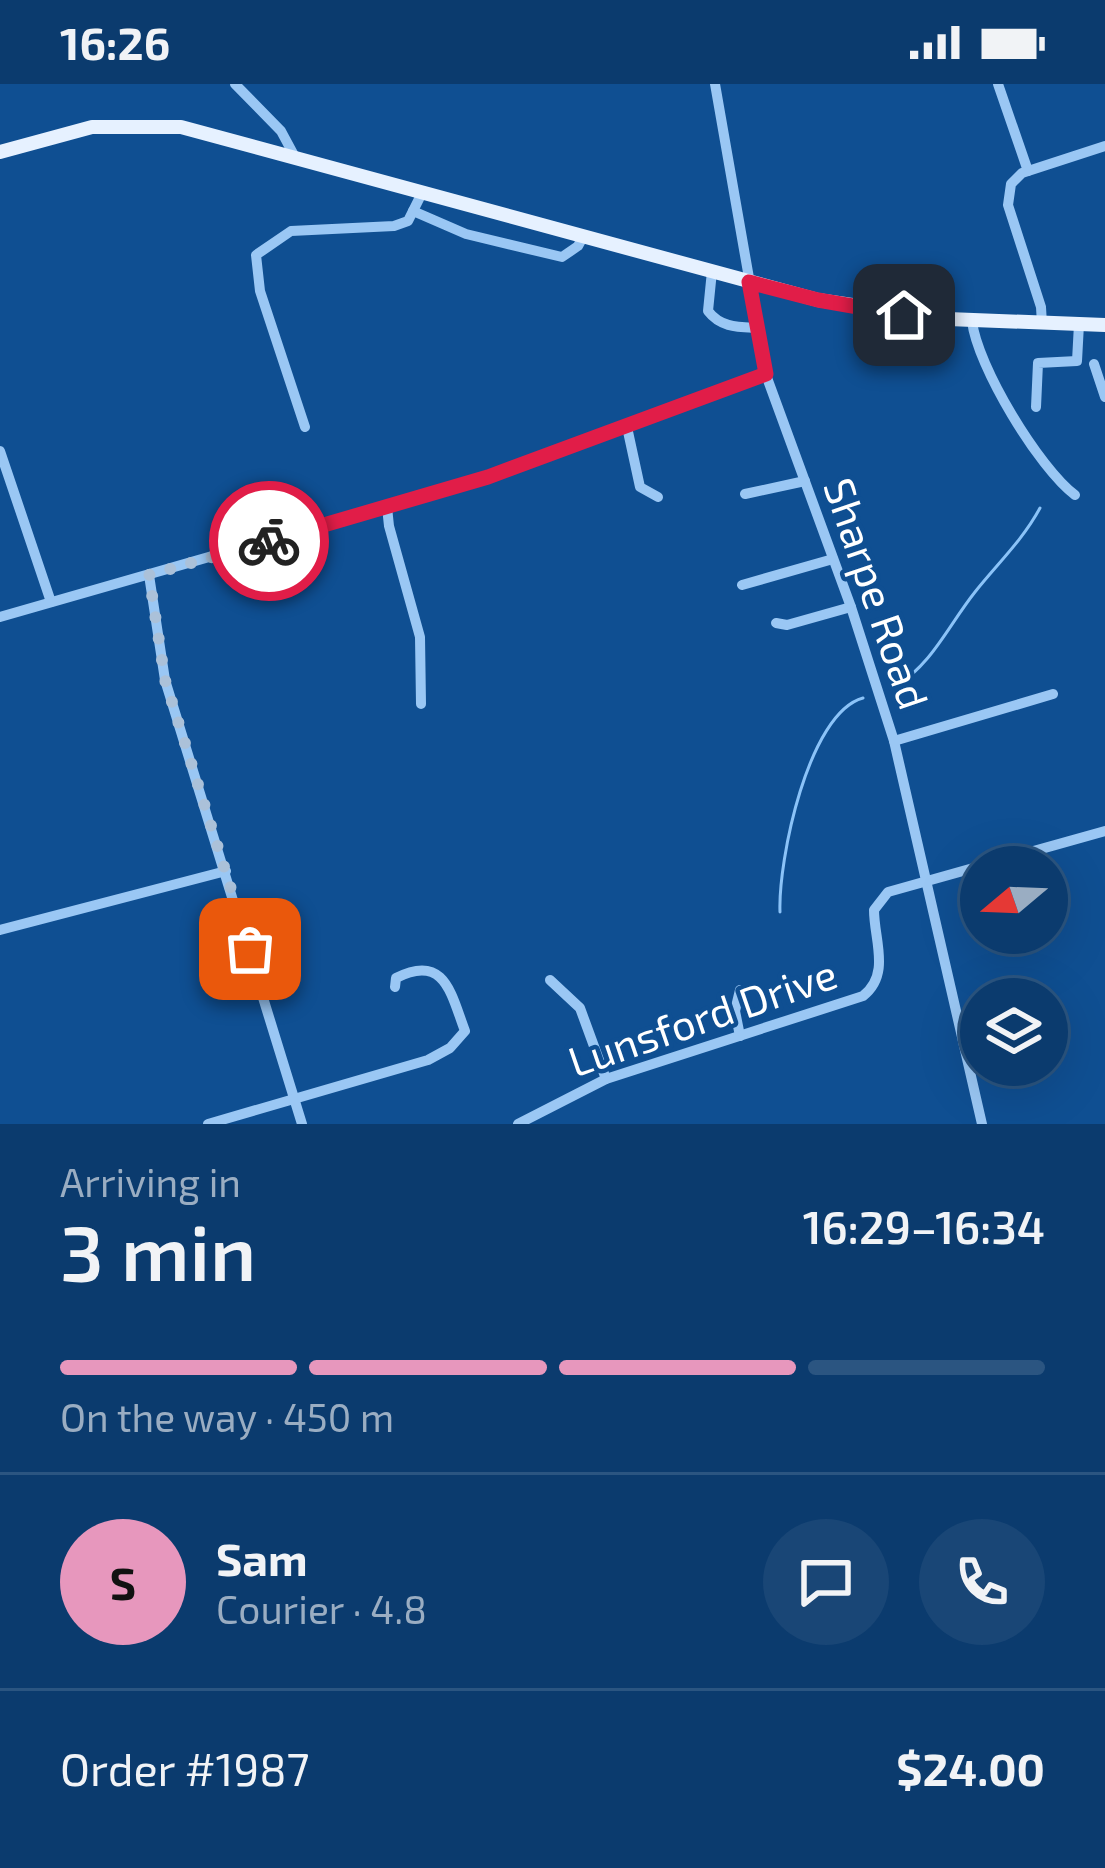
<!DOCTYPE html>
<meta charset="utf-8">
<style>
:root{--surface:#0b3b6e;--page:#194676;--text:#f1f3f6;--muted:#9aadc2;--line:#2b5581;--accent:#e797bd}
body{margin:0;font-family:"Exo 2",sans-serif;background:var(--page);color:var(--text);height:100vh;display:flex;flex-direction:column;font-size:45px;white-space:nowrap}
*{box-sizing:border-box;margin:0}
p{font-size:39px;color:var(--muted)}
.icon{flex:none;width:66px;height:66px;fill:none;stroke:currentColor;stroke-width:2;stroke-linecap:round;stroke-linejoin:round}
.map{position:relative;height:1040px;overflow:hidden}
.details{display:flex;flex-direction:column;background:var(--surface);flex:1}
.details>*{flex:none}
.needle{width:78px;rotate:251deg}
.tools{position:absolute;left:960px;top:762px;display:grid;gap:24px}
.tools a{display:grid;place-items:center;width:108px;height:108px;border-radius:50%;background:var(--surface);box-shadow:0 12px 48px #0002,0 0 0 3px var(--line);font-size:60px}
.pin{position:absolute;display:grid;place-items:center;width:102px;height:102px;color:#fff;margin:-51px;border-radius:24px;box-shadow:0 6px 18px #0006}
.courier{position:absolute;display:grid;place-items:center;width:120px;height:120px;margin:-60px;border:9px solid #e11d48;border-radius:50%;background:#fff;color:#222;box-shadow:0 3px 15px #0007}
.head em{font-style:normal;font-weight:600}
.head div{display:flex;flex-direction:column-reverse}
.head{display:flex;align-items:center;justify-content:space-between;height:204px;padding:0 60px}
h1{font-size:78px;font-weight:600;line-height:90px}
.bar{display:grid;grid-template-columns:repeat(4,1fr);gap:18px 12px;align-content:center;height:144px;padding:0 60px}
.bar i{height:15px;border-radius:9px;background:var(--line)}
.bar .on{background:var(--accent)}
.bar p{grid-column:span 4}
.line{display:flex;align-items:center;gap:30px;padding:0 60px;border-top:3px solid var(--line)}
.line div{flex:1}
.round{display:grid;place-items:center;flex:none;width:126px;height:126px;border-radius:63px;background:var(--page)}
.status{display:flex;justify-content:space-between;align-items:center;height:84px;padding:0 60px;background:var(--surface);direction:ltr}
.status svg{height:33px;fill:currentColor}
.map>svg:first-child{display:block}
</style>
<div class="status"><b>16:26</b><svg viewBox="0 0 49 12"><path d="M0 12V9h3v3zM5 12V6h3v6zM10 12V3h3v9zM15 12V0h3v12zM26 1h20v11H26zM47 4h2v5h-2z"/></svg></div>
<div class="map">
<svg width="1105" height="1040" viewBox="0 0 1105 1040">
<rect width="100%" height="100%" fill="#0f4f92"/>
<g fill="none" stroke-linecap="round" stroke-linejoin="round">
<g stroke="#8bc3f8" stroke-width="3">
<path d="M895,603C933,579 948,542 975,508C998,479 1022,457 1040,424"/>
<path d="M780,828C778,777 808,629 863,614"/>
</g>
<g stroke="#9ac7f4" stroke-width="10">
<polyline points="235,0 281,47 295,73"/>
<polyline points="715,0 766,291 851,523 894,657 982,1040"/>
<polyline points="998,0 1028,87"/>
<polyline points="413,127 466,150 562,173 578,162 584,151"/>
<path d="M712,187L708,227C721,244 739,243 758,244"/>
<path d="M972,237C977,282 1039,384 1075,411"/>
<polyline points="1042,240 1041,223 1008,121 1011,100 1022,89 1105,62"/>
<polyline points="1094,280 1105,313"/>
<polyline points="1036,323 1038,279 1077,277 1079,240"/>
<polyline points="305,343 260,207 256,171 291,147 394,142 408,137 423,107"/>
<polyline points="627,343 640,403 658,413"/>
<polyline points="0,367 51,518"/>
<polyline points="745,410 805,397"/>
<polyline points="387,423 389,442 420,553 421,620"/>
<polyline points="149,491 165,596 302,1040"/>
<polyline points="742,501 833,475"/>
<polyline points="0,533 488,393 766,291"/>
<polyline points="776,539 787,541 851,523"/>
<polyline points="894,657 1053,610"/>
<polyline points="0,846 226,787"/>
<polyline points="550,896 580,924 606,995"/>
<polyline points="740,952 735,927 740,906"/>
<path d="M208,1040L428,976L450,964L465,947C451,910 445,869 396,894L395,903"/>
<path d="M518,1040L606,995L863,912C891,890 874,856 874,826L888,808L1105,747"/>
</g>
<polyline stroke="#e6f1ff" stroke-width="14" points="0,68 92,43 181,43 818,216 948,235 1105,241"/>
</g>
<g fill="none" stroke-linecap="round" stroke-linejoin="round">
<polyline stroke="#abc1d9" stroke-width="12" stroke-dasharray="0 21.6" points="250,865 165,596 149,491 269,457"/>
<polyline stroke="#e11d48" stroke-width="15" points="269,457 488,393 766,290 749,198 818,216 904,231"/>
</g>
<g text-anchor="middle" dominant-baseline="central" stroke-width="9" stroke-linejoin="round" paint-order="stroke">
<g font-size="42" fill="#fff" stroke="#0f4f92">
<text transform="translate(878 509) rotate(71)">Sharpe Road</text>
<text transform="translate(702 932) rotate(-19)">Lunsford Drive</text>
</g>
</g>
</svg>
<div class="tools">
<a><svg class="needle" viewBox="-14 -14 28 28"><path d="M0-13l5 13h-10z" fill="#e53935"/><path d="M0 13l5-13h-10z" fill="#9aadc2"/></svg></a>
<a><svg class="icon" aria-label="layers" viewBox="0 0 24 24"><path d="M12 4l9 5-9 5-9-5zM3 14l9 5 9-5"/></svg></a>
</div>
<div class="pin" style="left:250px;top:865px;background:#ea580c"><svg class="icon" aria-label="bag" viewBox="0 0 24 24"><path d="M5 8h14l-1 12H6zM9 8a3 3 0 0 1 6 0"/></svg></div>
<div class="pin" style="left:904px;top:231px;background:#1f2937"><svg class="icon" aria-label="home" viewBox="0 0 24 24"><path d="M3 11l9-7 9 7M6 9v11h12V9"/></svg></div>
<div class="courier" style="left:269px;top:457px"><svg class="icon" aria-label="bike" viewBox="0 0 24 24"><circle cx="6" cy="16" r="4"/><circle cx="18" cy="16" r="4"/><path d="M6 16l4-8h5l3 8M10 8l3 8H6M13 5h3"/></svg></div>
</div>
<section class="details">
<div class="head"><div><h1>3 min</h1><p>Arriving in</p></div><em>16:29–16:34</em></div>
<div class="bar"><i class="on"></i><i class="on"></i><i class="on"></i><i></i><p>On the way · 450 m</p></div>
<div class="line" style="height:216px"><b class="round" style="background:var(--accent);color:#111">S</b><div><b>Sam</b><p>Courier · 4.8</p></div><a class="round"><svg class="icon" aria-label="chat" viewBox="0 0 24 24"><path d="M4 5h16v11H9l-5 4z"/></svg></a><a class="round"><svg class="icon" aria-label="phone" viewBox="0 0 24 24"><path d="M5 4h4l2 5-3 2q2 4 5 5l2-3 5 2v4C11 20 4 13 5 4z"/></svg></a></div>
<div class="line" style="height:156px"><div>Order #1987</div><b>$24.00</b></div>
</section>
